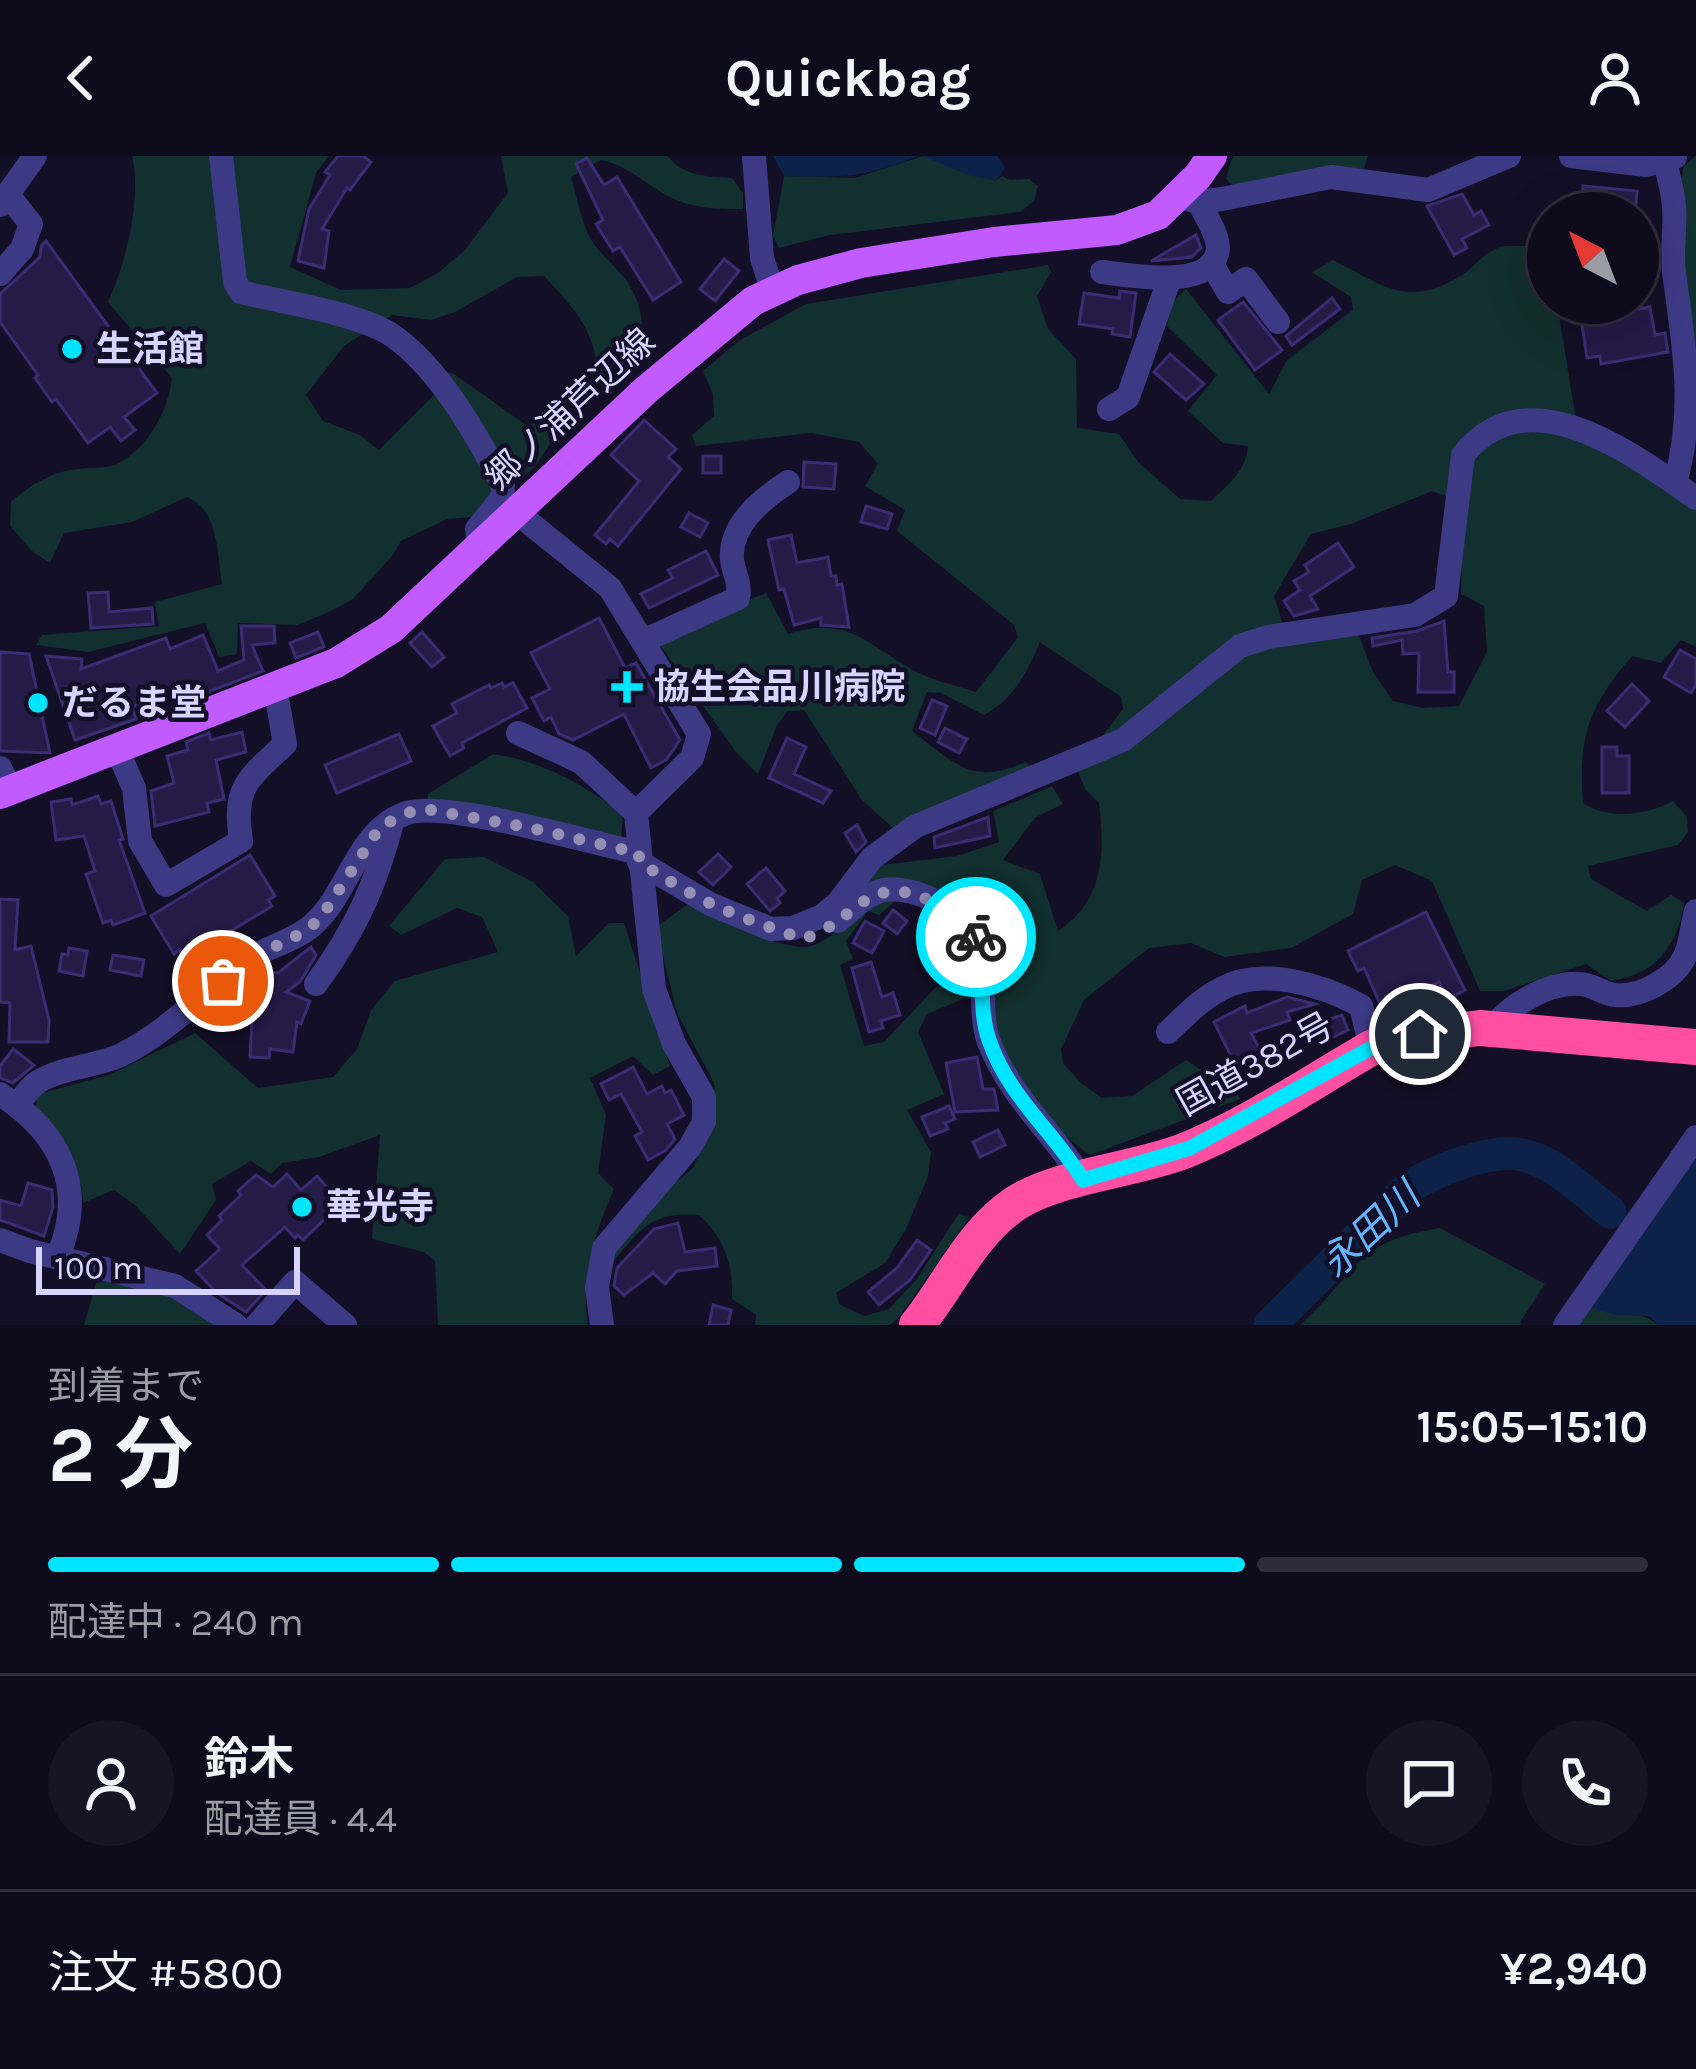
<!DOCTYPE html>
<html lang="ja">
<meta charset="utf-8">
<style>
:root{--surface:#0e0b1c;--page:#171425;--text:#f1f3f6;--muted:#9b9ba3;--line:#2e2b3b;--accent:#00e5ff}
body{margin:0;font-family:Karla,"Noto Sans JP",sans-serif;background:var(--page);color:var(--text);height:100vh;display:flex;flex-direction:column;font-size:45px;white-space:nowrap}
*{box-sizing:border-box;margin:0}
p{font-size:39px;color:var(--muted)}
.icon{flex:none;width:66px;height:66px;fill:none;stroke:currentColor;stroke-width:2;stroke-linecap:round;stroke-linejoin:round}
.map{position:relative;height:1169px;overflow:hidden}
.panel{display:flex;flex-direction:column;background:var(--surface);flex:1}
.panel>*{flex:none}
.needle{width:78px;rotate:318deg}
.fabs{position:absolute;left:1527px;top:36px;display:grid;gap:24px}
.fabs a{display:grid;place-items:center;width:132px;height:132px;border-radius:50%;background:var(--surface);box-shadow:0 12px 48px #0002,0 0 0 3px var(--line);font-size:60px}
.scale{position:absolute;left:36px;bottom:30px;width:264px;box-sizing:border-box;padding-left:12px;border:6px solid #d9d4ff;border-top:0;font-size:33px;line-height:42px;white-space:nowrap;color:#d9d4ff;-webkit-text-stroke:9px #130f26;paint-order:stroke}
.pin{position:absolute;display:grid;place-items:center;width:102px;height:102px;color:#fff;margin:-51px;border:6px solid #fff;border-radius:50%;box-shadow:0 3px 12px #0007}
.courier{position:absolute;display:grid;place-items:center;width:120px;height:120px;margin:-60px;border:9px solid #00e5ff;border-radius:50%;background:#fff;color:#222;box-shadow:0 3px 15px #0007}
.headline em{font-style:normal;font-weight:700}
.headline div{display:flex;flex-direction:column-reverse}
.headline{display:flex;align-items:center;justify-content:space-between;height:204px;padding:0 48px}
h1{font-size:78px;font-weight:700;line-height:90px}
.bar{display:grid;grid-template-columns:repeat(4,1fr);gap:18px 12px;align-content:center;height:144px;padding:0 48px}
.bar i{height:15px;border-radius:9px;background:var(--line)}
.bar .on{background:var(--accent)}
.bar p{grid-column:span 4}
.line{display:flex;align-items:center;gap:30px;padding:0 48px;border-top:3px solid var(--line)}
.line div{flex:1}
.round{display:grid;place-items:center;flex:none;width:126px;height:126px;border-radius:63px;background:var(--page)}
header{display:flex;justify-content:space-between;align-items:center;height:156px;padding:0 48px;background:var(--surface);font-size:54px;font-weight:700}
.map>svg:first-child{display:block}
</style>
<header><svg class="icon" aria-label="back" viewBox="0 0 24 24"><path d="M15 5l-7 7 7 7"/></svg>Quickbag<svg class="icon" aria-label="person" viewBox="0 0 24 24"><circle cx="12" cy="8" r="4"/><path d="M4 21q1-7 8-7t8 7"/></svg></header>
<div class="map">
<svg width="1696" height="1169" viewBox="0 0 1696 1169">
<rect width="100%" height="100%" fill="#130f26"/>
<g fill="#12302f" fill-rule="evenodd">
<path d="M132,0H329L316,17L290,111L341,134L410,132L438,117L465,94L508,37L501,0H668C682,20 709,21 732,22L743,37V53C717,53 692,53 668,40C644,27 629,10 601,4L571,21C577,41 581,67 592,85C602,101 620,113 629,129C654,169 641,210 607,240C594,224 598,212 594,194C586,163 565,143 544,120L517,121L455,156L431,164L392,159L344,190L306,239L323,265L360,279L379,294L437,236L491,321L494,342L472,361L447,363L401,385L393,399L353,443L329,456L297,469L238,467L237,498L219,501L205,467L88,496L36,489L42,479L159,470L155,446L222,428C217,398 219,354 187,341L132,366L64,377L50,407L33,396L10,370L11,346C30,329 53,315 79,313C90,311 107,313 117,308C149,292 168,254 172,222L108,146C126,107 142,42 132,0Z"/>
<polygon points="923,0 995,25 1002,20 1010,24 1029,23 1038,30 1034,45 1020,56 830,79 779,92 773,80 784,20 855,22"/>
<polygon points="1233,0 1368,0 1363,15 1234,32 1226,22"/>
<polygon points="1696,0 1696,209 1683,122 1686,55 1680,27 1684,10"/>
<path d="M1503,90H1548V147H1557L1579,283L1696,350V491L1681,484L1661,507L1632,500C1589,550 1578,580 1583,647C1609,664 1646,660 1673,645L1687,661L1688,676L1678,689L1588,710L1591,723L1647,755L1671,739L1684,747C1677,791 1656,818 1611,825L1586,808L1504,835H1480L1432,725L1395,709L1362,724L1353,758L1291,792L1225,801L1191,787L1149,792L1084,844L1061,893L1063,907L1081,927L1102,942L1132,940L1186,904L1203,915L1224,909L1240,943L1090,999C1052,973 1013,926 997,882C988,855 994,808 990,778C972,744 948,736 913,729L879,759L868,755L846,785L853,803L840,809L864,890L884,886L936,831L963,830L966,842L927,858L918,876L944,938L907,954L931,996L928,1020L906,1073L885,1107L836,1137L839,1148L864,1160L889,1153L917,1123L959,1057L969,1062L899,1161L890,1169H755L756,1159L732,1143C733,1108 725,1083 699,1059C652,1055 641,1072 612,1107L610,1097L650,1047L693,1012L716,963L714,927L677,857L656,771L688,748C719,761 772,791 805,791C821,790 835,776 847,767L841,752L881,709L957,700L999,686L993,655L1052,630L1063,648L1036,661L1003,704L1040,718L1058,775C1104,745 1105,697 1099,647L1086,634L1077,614L1123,553L1121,541L1040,486C1028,515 1013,544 984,559L941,537L927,536L912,575C954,606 971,631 1025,606L1035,613L893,672L862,644L804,554L788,555L777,569L758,618L736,596L659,488L686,470L766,437L788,478C851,457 870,493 921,518C938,526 958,530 976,536L1018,481L1014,469L897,375L905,354L865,330L878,308L859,286L811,277L696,290L692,279L714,260L713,238L703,215L740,184L806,148L1048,109L1051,116L1037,140L1048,173L1076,203L1077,272L1119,278L1139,307L1180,343L1211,345C1228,328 1246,316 1248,290L1223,287L1188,255L1217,219L1167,170L1172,146L1186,133L1269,238L1287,204L1353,154L1351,141L1312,116L1333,104C1382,128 1404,152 1457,122C1477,111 1479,98 1503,90ZM1432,335L1463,346L1461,438L1484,450L1487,496L1459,550L1423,552L1393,545L1373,516L1358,477L1288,485L1274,440L1311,378L1351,368Z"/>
<path d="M443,215L454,218L526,269L547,264L564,268C546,288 540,316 514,325Z"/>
<path d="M493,598C544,606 583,628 623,658L621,684L428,648V638Z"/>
<path d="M484,701L533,726L568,760L576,800L609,767H624L670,910L653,919L633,900L590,922L606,959L598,1017L614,1033C595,1076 580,1122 588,1169H438L435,1105L424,1096L372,1083L380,979L319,1001L282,1007L271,1018L251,1005L212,1028L216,1044L180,1098L136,1050L114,1034L83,1047C83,1009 59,982 35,954L38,938L109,919L195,877L258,932L333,921L357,893L371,854L395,825L498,796L482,761L457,752L401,779L389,770L445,703Z"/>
<path d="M1440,1072L1545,1128L1520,1166L1521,1169H1300C1358,1117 1351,1086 1440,1072Z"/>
<polygon points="97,1124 174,1140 225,1169 84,1169"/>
<path d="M1588,1151C1611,1157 1641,1154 1659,1169H1575Z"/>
</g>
<g fill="#0c2248">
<path d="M773,0H918C865,22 840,22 784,20Z"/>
<polygon points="923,0 998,0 1005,12 996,25 968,19"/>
<polygon points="1696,996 1696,1169 1659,1169 1649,1160 1616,1159 1588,1151"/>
</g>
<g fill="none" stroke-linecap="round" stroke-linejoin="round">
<path stroke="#0c2248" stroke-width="33" d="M1270,1169L1407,1033C1433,1015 1490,992 1523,999C1555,1006 1585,1037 1610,1056"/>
</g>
<g fill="#241b47" stroke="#3b2d73" stroke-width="3">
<polygon points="338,0 363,0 371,6 350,34 347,32 322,73 329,75 324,112 298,105 309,53 330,19 325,16"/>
<polygon points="587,2 604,29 617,21 681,126 653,144 620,91 613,95 596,68 603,64 576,8"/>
<polygon points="1583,30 1637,35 1635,57 1581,57"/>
<polygon points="1462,38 1474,59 1481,55 1489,69 1462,83 1467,92 1454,99 1427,50"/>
<polygon points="1196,79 1201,92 1192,101 1151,105"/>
<polygon points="46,85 157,237 124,261 135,274 121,285 110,271 88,287 56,243 52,246 35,222 38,219 0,166 0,138 40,101 41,90"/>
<polygon points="724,103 739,115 715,145 700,133"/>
<polygon points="1120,135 1136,137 1130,181 1112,178 1113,173 1079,168 1084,137 1119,142"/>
<polygon points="1332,142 1340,153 1292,189 1286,180"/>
<polygon points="1243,146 1282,194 1255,214 1218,164"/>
<polygon points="1650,151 1655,179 1665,177 1668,196 1601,208 1600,200 1587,202 1581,162"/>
<polygon points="1170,198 1204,228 1186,244 1154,216"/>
<polygon points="644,264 676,293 668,301 681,313 618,390 610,383 606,388 595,379 639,325 611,299"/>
<rect x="703" y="300" width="18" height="17"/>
<polygon points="804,306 836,308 834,333 803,331"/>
<polygon points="866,350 892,358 887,373 861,366"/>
<polygon points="689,357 708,367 700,381 681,371"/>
<polygon points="791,379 797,407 828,401 831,420 836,420 837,429 842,428 849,471 821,469 821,462 794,469 784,433 779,434 768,384"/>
<polygon points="1338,387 1354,411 1310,440 1318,453 1294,460 1284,445 1300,434 1294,425 1309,416 1305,409"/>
<polygon points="706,395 718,419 649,452 641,438 673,422 668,414"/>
<polygon points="108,436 109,456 152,452 153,468 91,472 88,437"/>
<polygon points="599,462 625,512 636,507 680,584 666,604 651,612 624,558 573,584 559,578 551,561 544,565 532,542 550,533 531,497"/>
<polygon points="1444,465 1448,516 1454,516 1454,536 1418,536 1419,497 1403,498 1402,484 1373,490 1372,482 1417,475"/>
<polygon points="241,470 274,470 275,487 252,489 263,515 176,548 172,535 132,551 136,563 75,584 46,500 82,503 81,513 166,482 170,493 203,479 218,515 244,504"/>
<polygon points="318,476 324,491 296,502 290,487"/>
<polygon points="422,476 444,501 432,511 410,487"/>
<polygon points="1680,494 1696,503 1696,529 1691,537 1664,521"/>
<polygon points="0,496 29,498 50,597 0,595"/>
<polygon points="502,527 504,531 513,527 527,552 462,587 464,592 450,600 433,570 457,557 452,548 489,529 491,532"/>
<polygon points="1632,528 1649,545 1625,571 1607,555"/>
<polygon points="932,544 947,550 935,579 920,572"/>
<polygon points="945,572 967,583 959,597 938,586"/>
<polygon points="242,576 246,596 216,604 224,643 207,647 209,656 155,670 151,635 174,627 167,600 188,594 186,586 209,577 211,584"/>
<polygon points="399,578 411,605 337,637 325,609"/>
<polygon points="787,582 806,591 794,618 831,635 823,647 769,622"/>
<polygon points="1602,591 1617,591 1617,600 1629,600 1629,637 1602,637"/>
<polygon points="98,640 101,648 111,645 123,683 119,684 145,757 113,769 111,764 103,767 86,718 95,715 84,680 56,684 51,646 71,643 72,649"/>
<polygon points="988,661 990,680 935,692 934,681"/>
<polygon points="857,669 866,686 856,696 845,677"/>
<polygon points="718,698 731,711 713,729 699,716"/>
<polygon points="250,699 275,740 268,744 272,750 185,803 179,794 174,798 151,760"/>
<polygon points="766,712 785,735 777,742 780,747 770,755 747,728"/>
<polygon points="0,743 18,744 15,794 31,790 49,864 48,886 9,886 10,847 0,846"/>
<polygon points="893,754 907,765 897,778 883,767"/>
<polygon points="1426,756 1465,834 1448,843 1439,826 1382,852 1364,812 1358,815 1348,795"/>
<polygon points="865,765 884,775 872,797 853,787"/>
<polygon points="311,791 316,799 300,826 286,836 310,845 301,868 297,866 293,896 270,893 269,902 250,901 254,825 260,825 261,815 278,817"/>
<polygon points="69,792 87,795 83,820 59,815 62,798 68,799"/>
<polygon points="113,799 144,804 141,820 110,814"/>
<polygon points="871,806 882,841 893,837 900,859 881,865 883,872 869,876 852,812"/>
<polygon points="1287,841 1315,848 1287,856 1290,864 1251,877 1260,894 1234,906 1214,866 1245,850 1247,857"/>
<polygon points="1342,859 1348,874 1331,882 1324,865"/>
<polygon points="13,893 34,909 13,927 0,922 0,910"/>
<polygon points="977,901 983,933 994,933 998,954 955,956 946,907"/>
<polygon points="633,911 647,938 662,930 665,937 671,934 684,959 667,968 675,983 666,994 648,1004 635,980 642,976 621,938 609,944 601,928"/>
<polygon points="949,950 955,963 945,967 948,973 930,980 922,961"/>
<polygon points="998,974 1005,989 980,1001 973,986"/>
<polygon points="287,1018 301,1034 317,1020 334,1039 326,1045 334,1054 303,1084 298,1079 295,1082 285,1071 242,1109 266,1134 246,1156 217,1137 196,1115 220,1093 207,1079 222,1064 219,1060 241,1039 238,1035 256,1019 273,1031"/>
<polygon points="28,1027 52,1034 53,1051 44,1080 0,1064 0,1044 21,1050"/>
<polygon points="678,1067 685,1096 715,1092 717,1110 677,1115 665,1128 653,1117 624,1139 614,1130 617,1112 654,1073"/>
<polygon points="917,1084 931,1094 910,1124 879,1149 868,1136 897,1112"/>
<polygon points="713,1149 731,1154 728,1169 709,1169"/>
</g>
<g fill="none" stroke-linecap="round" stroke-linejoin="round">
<g stroke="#3d3a85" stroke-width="24">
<path d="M221,0L235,126L241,136C281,146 362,158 393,180C439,212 478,280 503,330L502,342L477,373L479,389"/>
<polyline points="754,0 762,102 772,133"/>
<polyline points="1571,0 1646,9 1675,1"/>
<path d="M1665,5C1668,20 1673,35 1674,50C1676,72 1671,94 1674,116C1684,191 1696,253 1675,327"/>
<polyline points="1179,41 1199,46 1222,43 1331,21 1428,34 1509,0"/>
<polyline points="0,49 35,0"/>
<polyline points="1212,108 1228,136 1246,123 1278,166"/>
<path d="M1102,116C1128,119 1207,134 1217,98C1222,83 1205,60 1199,46"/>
<polyline points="0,118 22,93 31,68 8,39"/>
<polyline points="1109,253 1128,241 1169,124"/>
<polyline points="516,356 610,432 699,578 692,602 636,657 654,833 674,888 704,941 704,966 690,991 604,1092 597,1131 602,1169"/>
<path d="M643,485L738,442C741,428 734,418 732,404C729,369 762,343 788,326"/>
<polyline points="518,577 581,606 636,657"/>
<path d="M116,591L134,632L140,685L166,729L241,685C233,630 247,624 285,588L275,531"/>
<polyline points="0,612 11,634"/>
<path d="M639,706L710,748L771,773L793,772L822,760L838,747L872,702L914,671L1123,584L1240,490L1268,481L1415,459L1446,440L1463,299C1528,218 1632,298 1696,342"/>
<path d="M838,765C852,753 866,738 884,734C913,728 968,756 978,785C989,815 977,852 989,886C1010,941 1053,976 1083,1024"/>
<path d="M316,828C356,773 376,729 393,663"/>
<path d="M1492,873C1510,848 1549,826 1580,828C1592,828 1603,838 1615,839C1639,842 1675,823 1685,800C1691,787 1692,770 1696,755"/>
<path d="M1168,876C1184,861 1201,843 1221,833C1262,810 1323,829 1361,850L1371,892"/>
<path d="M0,938C61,977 87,1032 58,1100"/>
<path d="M17,948C23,942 29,933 35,928C58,911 96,911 121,899C169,875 203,837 245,806C264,791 290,787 309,772C349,741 355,674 407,657C445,644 592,687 639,697"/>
<polyline points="0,1084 30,1095 175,1130 236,1169"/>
<polyline points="257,1169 295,1126 345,1169"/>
<polyline points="1565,1169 1696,981"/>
</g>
<polyline stroke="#c25bff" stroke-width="30" points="0,638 336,507 391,473 646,234 753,145 798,124 861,107 994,86 1117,74 1158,59 1198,20 1212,0"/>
<path stroke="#ff4fa3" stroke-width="36" d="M917,1169C950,1128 971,1077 1016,1047C1058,1020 1135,1014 1184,995C1249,969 1310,927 1371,892L1397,882L1480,872L1696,891"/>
</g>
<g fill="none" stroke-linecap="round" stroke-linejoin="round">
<path stroke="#948fb3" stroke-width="12" stroke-dasharray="0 21.6" d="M223,825L244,806L302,777L320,763L380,671L407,657L425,653L531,672L639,697V706C663,721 688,737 714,749C744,763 774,772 802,783C858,767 864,714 931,745C950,753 964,764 976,781"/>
<path stroke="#00e5ff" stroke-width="15" d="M976,781C987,813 977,850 989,884C1008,940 1053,975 1083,1024L1190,992L1371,892L1420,878"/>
</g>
<g fill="#00e5ff" stroke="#130f26" stroke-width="4.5">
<circle cx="72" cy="193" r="12"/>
<path d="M621 513h12v12h12v12h-12v12h-12v-12h-12v-12h12z"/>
<circle cx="38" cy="547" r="12"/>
<circle cx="302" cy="1051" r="12"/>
</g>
<g text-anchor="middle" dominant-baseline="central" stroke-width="9" stroke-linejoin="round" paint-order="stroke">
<g font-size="36" font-weight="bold" fill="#d9d4ff" stroke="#130f26" text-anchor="start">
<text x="96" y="193">生活館</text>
<text x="654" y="531">協生会品川病院</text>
<text x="62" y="547">だるま堂</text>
<text x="326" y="1051">華光寺</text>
</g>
<g font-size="36" fill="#d9d4ff" stroke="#130f26">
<text transform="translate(570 253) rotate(-43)">郷ノ浦芦辺線</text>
<text transform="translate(1255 908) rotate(-29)">国道382号</text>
</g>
<g font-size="39" font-style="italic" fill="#62b6ff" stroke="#130f26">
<text transform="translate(1370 1074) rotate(-43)">永田川</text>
</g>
</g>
</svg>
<div class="fabs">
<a><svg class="needle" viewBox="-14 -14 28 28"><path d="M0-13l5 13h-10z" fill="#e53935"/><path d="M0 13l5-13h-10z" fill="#9b9ba3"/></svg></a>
</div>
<div class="scale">100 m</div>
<div class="pin" style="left:223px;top:825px;background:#ea580c"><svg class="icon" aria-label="bag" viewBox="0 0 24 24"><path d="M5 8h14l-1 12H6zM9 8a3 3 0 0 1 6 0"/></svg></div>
<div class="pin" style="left:1420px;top:878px;background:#1f2937"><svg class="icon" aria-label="home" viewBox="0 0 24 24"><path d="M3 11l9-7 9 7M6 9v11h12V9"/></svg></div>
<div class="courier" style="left:976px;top:781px"><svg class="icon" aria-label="bike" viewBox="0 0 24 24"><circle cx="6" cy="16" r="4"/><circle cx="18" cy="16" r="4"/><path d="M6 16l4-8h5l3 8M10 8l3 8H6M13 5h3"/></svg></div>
</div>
<section class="panel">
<div class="headline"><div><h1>2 分</h1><p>到着まで</p></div><em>15:05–15:10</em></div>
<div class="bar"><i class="on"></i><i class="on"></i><i class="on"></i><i></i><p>配達中 · 240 m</p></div>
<div class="line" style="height:216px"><a class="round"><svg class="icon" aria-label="person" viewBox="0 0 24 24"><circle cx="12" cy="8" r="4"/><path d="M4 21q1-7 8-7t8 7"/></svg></a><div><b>鈴木</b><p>配達員 · 4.4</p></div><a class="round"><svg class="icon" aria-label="chat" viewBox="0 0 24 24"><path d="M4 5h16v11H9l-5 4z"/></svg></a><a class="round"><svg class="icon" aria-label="phone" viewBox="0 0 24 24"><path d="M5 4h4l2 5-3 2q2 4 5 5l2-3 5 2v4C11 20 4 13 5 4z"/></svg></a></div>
<div class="line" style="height:156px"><div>注文 #5800</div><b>¥2,940</b></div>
</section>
